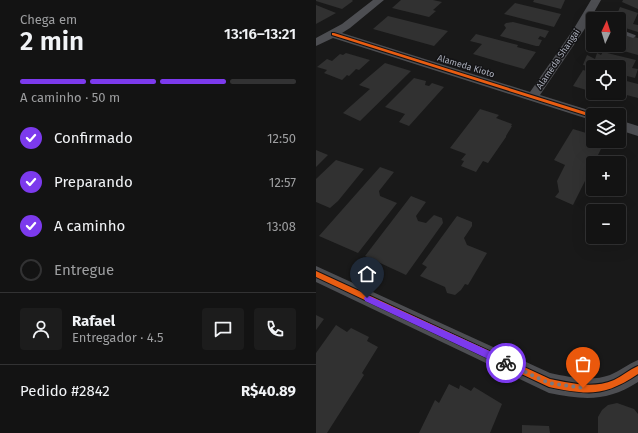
<!DOCTYPE html>
<html lang="pt">
<meta charset="utf-8">
<style>
:root{--surface:#131313;--page:#1c1c1c;--text:#f1f3f6;--muted:#9d9ea0;--line:#323233;--accent:#7c3aed}
body{margin:0;font-family:"Fira Sans",sans-serif;background:var(--page);color:var(--text);height:100vh;display:flex;flex-direction:column;font-size:15px;white-space:nowrap}
*{box-sizing:border-box;margin:0}
p{font-size:13px;color:var(--muted)}
.icon{flex:none;width:22px;height:22px;fill:none;stroke:currentColor;stroke-width:2;stroke-linecap:round;stroke-linejoin:round}
.map{position:relative;flex:1;overflow:hidden}
.sheet{display:flex;flex-direction:column;background:var(--surface);width:316px}
.sheet>*{flex:none}
.needle{width:26px;rotate:4deg}
.fabs{position:absolute;left:270px;top:12px;display:grid;gap:8px}
.fabs a{display:grid;place-items:center;width:40px;height:40px;border-radius:4px;background:var(--surface);box-shadow:0 4px 16px #0002,0 0 0 1px var(--line);font-size:20px}
.pin{position:absolute;display:grid;place-items:center;width:34px;height:34px;color:#fff;margin:-41px -17px;border-radius:50% 50% 50% 0;rotate:-45deg;box-shadow:0 0 4px #0007}
.pin .icon{rotate:45deg}
.courier{position:absolute;display:grid;place-items:center;width:40px;height:40px;margin:-20px;border:3px solid #7c3aed;border-radius:50%;background:#fff;color:#222;box-shadow:0 1px 5px #0007}
.head em{font-style:normal;font-weight:600}
.head div{display:flex;flex-direction:column-reverse}
.head{display:flex;align-items:center;justify-content:space-between;height:68px;padding:0 20px}
h1{font-size:26px;font-weight:600;line-height:30px}
.bar{display:grid;grid-template-columns:repeat(4,1fr);gap:6px 4px;align-content:center;height:48px;padding:0 20px}
.bar i{height:5px;border-radius:3px;background:var(--line)}
.bar .selected{background:var(--accent)}
.bar p{grid-column:span 4}
.line{display:flex;align-items:center;gap:10px;padding:0 20px;border-top:1px solid var(--line)}
.line div{flex:1}
.round{display:grid;place-items:center;flex:none;width:42px;height:42px;border-radius:4px;background:var(--page)}
ol{padding:0 20px;list-style:none}
li{display:flex;align-items:center;gap:12px;height:44px}
li p{margin-inline-start:auto}
li .icon{padding:4px;border-radius:50%;background:var(--accent);color:#fff;stroke-width:4}
li:last-child{color:var(--muted)}
li i{width:22px;height:22px;border:2px solid var(--line);border-radius:50%}
main{display:flex;flex:1;min-height:0}
.map>svg:first-child{display:block}
</style>
<main>
<section class="sheet">
<div class="head"><div><h1>2 min</h1><p>Chega em</p></div><em>13:16–13:21</em></div>
<div class="bar"><i class="selected"></i><i class="selected"></i><i class="selected"></i><i></i><p>A caminho · 50 m</p></div>
<ol>
<li><svg class="icon" aria-label="check" viewBox="0 0 24 24"><path d="M5 12l5 5 9-10"/></svg>Confirmado<p>12:50</p></li>
<li><svg class="icon" aria-label="check" viewBox="0 0 24 24"><path d="M5 12l5 5 9-10"/></svg>Preparando<p>12:57</p></li>
<li><svg class="icon" aria-label="check" viewBox="0 0 24 24"><path d="M5 12l5 5 9-10"/></svg>A caminho<p>13:08</p></li>
<li><i></i>Entregue</li>
</ol>
<div class="line" style="height:72px"><a class="round"><svg class="icon" aria-label="person" viewBox="0 0 24 24"><circle cx="12" cy="8" r="4"/><path d="M4 21q1-7 8-7t8 7"/></svg></a><div><b>Rafael</b><p>Entregador · 4.5</p></div><a class="round"><svg class="icon" aria-label="chat" viewBox="0 0 24 24"><path d="M4 5h16v11H9l-5 4z"/></svg></a><a class="round"><svg class="icon" aria-label="phone" viewBox="0 0 24 24"><path d="M5 4h4l2 5-3 2q2 4 5 5l2-3 5 2v4C11 20 4 13 5 4z"/></svg></a></div>
<div class="line" style="height:52px"><div>Pedido #2842</div><b>R$40.89</b></div>
</section>
<div class="map">
<svg width="322" height="433" viewBox="0 0 322 433">
<rect width="100%" height="100%" fill="#191919"/>
<g fill="#313131">
<polygon points="0,0 36,0 37,1 26,9 0,1"/>
<polygon points="85,0 117,0 126,2 117,10 120,11 113,17 76,8"/>
<polygon points="218,0 249,0 245,9 217,2"/>
<polygon points="307,0 322,0 322,9 306,2"/>
<polygon points="199,3 245,14 238,27 188,14"/>
<polygon points="0,5 20,13 0,24"/>
<polygon points="304,7 322,13 317,24 322,25 322,32 303,26 303,19 294,19 299,11 302,12"/>
<polygon points="72,16 132,31 118,46 57,29"/>
<polygon points="197,22 233,31 229,38 224,36 222,39 226,40 223,46 220,46 184,36 190,28 188,25 190,23"/>
<polygon points="303,33 322,38 322,55 286,45 303,45"/>
<polygon points="160,34 202,45 201,47 220,52 208,69 190,64 157,54 166,44 154,41"/>
<polygon points="287,52 320,60 316,68 322,69 319,78 303,74 303,67 277,67 267,65 271,55 279,59 281,53 285,55"/>
<polygon points="30,53 54,60 43,70 40,69 33,76 31,75 26,80 8,73 11,70 1,67 11,59 16,61 24,54 27,55"/>
<polygon points="69,63 95,71 44,121 27,113 54,89 43,85"/>
<polygon points="267,70 277,73 277,92 257,86"/>
<polygon points="98,78 110,81 109,85 113,86 116,83 128,87 93,126 83,122 89,114 69,107"/>
<polygon points="303,79 322,84 322,98 303,93"/>
<polygon points="164,109 183,115 180,118 196,124 195,126 196,126 190,136 190,137 172,163 167,161 160,172 145,166 148,161 145,160 150,154 134,148"/>
<polygon points="257,129 277,135 277,141 289,141 257,205 239,197 243,192 241,181 249,165 238,160"/>
<polygon points="0,150 12,155 0,167"/>
<polygon points="20,160 48,169 22,201 14,208 0,202 0,179"/>
<polygon points="64,167 78,172 63,191 64,196 81,203 42,253 3,236"/>
<polygon points="95,196 110,202 100,216 102,221 110,223 118,215 126,218 127,223 90,275 49,256"/>
<polygon points="141,216 156,222 156,226 148,238 151,245 171,253 152,285 149,284 145,290 139,295 131,293 129,287 104,276 111,267 106,264"/>
<polygon points="0,315 8,319 0,330"/>
<polygon points="20,325 31,332 35,328 53,337 51,341 62,347 46,373 48,375 11,433 0,433 0,353"/>
<polygon points="133,384 143,389 144,385 155,391 158,387 186,404 174,433 103,433 119,400 123,403"/>
<polygon points="301,403 318,409 322,414 322,433 282,433 282,417 286,410 292,405"/>
<polygon points="206,425 233,426 234,433 206,433"/>
</g>
<g fill="none" stroke-linecap="round" stroke-linejoin="round">
<g fill="#4d4e52" fill-rule="evenodd">
<polygon points="267,19 277,22 277,26 265,22 265,20"/>
<polygon points="303,29 319,35 320,36 317,38 303,33"/>
</g>
<g fill="#4d4e52" fill-rule="evenodd">
<polygon points="57,0 68,0 34,28 26,33 214,92 257,30 275,0 285,0 268,30 224,95 282,113 283,115 277,115 277,120 272,119 17,38 0,46 0,38 26,24"/>
<polygon points="303,120 322,126 322,136 303,130"/>
<path d="M0,266L234,373C253,377 275,382 294,375C304,371 312,364 322,360V382C291,402 268,400 233,393L0,282Z"/>
</g>
<defs>
<g id="cycleway">
<polygon points="16,33 18,33 279,115 277,115 277,118 275,117 16,35"/>
<path d="M0,271L234,379C255,383 277,389 298,380C306,376 313,370 322,366V374C288,397 271,395 233,387L0,277Z"/>
</g>
</defs>
<use href="#cycleway" stroke="#131315" stroke-width="2"/>
<use href="#cycleway" fill="#e95d12" fill-rule="evenodd"/>
</g>
<polygon fill="#7c3aed" points="51,295 193,360 193,366 187,366 49,301 48,298"/>
<g fill="none" stroke-linecap="round" stroke-linejoin="round">
<polyline stroke="#777a82" stroke-width="4" stroke-dasharray="0 7.2" points="190,363 233,383 267,388"/>
</g>
<g text-anchor="middle" dominant-baseline="central" stroke-width="3" stroke-linejoin="round" paint-order="stroke">
<g font-size="9" fill="#aaaeba" stroke="#131315">
<text transform="translate(242 59) rotate(-56)">Alameda Shangai</text>
<text transform="translate(150 66) rotate(17)">Alameda Kioto</text>
</g>
</g>
</svg>
<div class="fabs">
<a><svg class="needle" viewBox="-14 -14 28 28"><path d="M0-13l5 13h-10z" fill="#e53935"/><path d="M0 13l5-13h-10z" fill="#9d9ea0"/></svg></a>
<a><svg class="icon" aria-label="locate" viewBox="0 0 24 24"><circle cx="12" cy="12" r="6"/><path d="M12 2v4M12 18v4M2 12h4M18 12h4"/></svg></a>
<a><svg class="icon" aria-label="layers" viewBox="0 0 24 24"><path d="M12 4l9 5-9 5-9-5zM3 14l9 5 9-5"/></svg></a>
<a>+</a>
<a>−</a>
</div>
<div class="pin" style="left:267px;top:388px;background:#ea580c"><svg class="icon" aria-label="bag" viewBox="0 0 24 24"><path d="M5 8h14l-1 12H6zM9 8a3 3 0 0 1 6 0"/></svg></div>
<div class="pin" style="left:51px;top:298px;background:#1f2937"><svg class="icon" aria-label="home" viewBox="0 0 24 24"><path d="M3 11l9-7 9 7M6 9v11h12V9"/></svg></div>
<div class="courier" style="left:190px;top:363px"><svg class="icon" aria-label="bike" viewBox="0 0 24 24"><circle cx="6" cy="16" r="4"/><circle cx="18" cy="16" r="4"/><path d="M6 16l4-8h5l3 8M10 8l3 8H6M13 5h3"/></svg></div>
</div>
</main>
